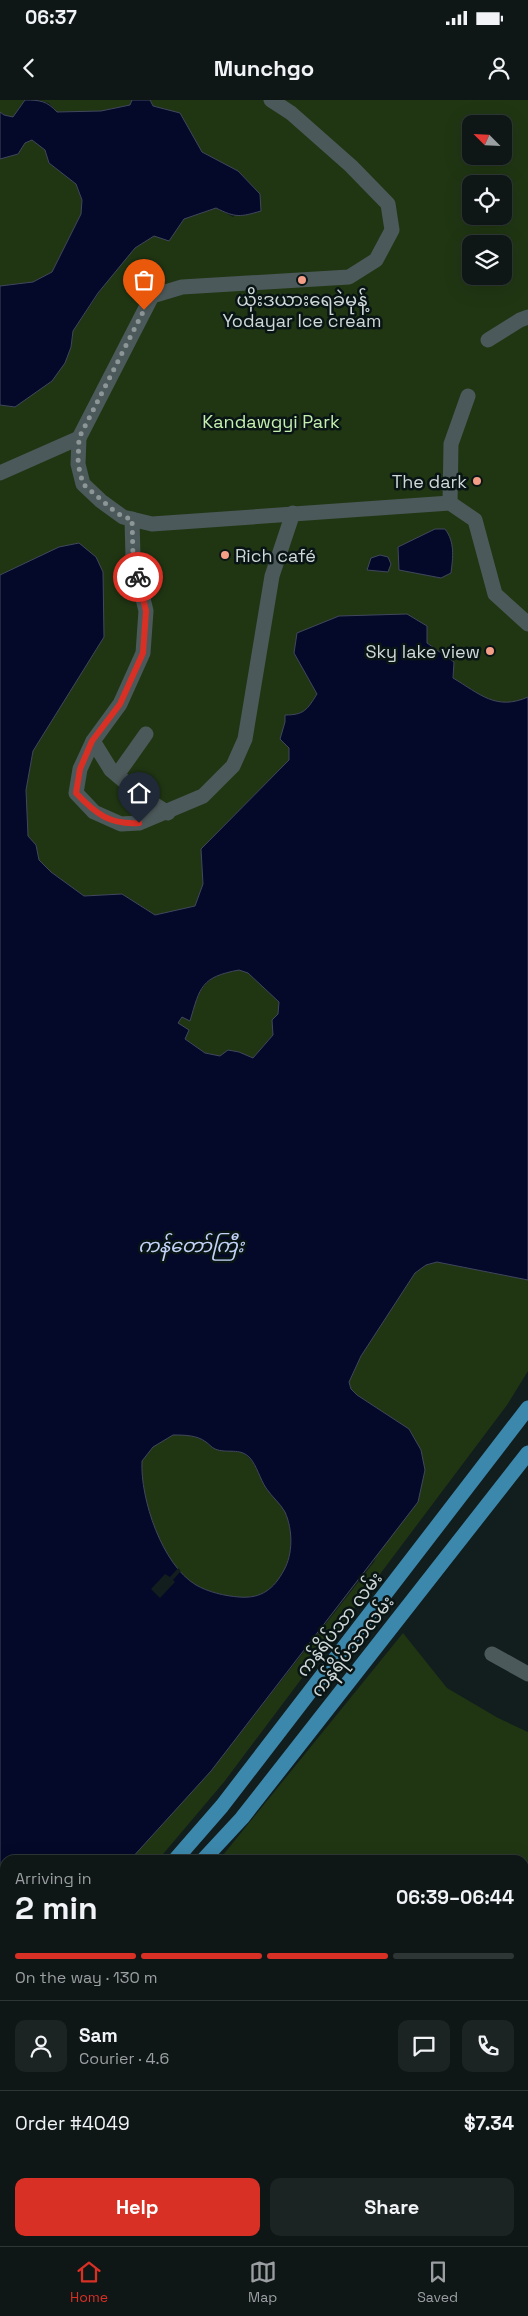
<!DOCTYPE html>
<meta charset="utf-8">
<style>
:root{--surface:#0e1616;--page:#1c2323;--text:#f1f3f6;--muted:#9b9fa1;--line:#2e3535;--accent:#d93025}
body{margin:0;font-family:"Space Grotesk","Noto Sans Myanmar",sans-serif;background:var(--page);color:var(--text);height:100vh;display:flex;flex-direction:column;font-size:19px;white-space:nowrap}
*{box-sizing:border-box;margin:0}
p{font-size:16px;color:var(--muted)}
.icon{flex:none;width:28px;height:28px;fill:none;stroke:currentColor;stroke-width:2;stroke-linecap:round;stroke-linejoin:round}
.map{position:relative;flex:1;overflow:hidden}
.side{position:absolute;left:0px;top:1755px;width:529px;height:391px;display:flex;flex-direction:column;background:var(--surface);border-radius:15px 15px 0 0;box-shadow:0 5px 20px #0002,0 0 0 1px var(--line)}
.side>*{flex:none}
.needle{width:32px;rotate:294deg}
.buttons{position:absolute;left:462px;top:15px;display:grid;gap:10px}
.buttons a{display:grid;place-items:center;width:50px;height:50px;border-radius:10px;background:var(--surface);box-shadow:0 5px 20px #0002,0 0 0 1px var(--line);font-size:25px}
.pin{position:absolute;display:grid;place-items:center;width:42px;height:42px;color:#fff;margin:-51px -21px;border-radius:50% 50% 50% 0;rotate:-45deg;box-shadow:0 0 5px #0007}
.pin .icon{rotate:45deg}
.courier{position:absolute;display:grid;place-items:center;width:50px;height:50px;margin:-25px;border:4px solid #d93025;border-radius:50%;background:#fff;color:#222;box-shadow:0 1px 6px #0007}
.summary em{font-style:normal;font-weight:800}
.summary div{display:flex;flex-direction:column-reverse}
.summary{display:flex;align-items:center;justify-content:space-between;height:85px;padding:0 15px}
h1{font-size:32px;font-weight:800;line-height:38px}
.bar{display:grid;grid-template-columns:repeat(4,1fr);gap:8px 5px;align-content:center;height:60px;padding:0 15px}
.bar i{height:6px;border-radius:4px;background:var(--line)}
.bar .active{background:var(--accent)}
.bar p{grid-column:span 4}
.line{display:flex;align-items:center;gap:12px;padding:0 15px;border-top:1px solid var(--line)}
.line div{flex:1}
.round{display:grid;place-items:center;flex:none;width:52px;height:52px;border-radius:10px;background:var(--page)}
.cta{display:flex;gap:10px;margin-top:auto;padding:10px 15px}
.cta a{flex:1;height:58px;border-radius:10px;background:var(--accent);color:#fff;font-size:20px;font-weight:800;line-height:58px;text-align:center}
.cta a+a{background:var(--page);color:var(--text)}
.status{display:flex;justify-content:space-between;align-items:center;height:35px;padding:0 25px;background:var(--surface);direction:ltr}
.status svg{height:14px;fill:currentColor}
header{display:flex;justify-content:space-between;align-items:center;height:65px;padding:0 15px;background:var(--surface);font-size:22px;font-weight:800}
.tabs{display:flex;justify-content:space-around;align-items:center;height:70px;border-top:1px solid var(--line);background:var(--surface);font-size:14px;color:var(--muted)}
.tabs a{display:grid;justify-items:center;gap:2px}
.tabs .active{color:var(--accent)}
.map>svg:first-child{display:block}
</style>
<div class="status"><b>06:37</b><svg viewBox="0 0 49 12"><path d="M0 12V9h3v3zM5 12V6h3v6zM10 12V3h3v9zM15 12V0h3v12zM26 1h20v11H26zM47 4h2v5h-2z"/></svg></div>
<header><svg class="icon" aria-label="back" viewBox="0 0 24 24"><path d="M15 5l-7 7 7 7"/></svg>Munchgo<svg class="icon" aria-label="person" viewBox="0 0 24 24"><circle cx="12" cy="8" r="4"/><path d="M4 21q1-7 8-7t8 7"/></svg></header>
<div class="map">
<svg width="528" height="2146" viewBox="0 0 528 2146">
<rect width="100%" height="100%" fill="#121d1e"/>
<g fill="#203613" fill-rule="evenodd">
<polygon points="0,0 25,0 13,17 4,15 0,12"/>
<polygon points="39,0 132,0 130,5 101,11 57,12 49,3"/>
<path d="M150,0H528V597C496,611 480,594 453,578L454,562L427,543L294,553L317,594L308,609L285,622L280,639L289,648V660L201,749L203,784L195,807L155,815L122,794L84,796L51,772L39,760L36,745L28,737L26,690L33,651L104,537L0,475V305L16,307L71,247L73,231L114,171L135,148L154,136L169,141L184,119L216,108L233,117L260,94L238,71L202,52L180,13L153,6ZM471,24H504V56H471ZM471,84H504V116H471ZM471,144H504V176H471Z"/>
<polygon points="32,40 45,49 49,63 76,84 82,100 81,114 52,172 33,182 0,186 0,59 18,54 25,43"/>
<path d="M239,870L248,873L279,902L278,914L272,920L273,935L253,958L239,952L220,956L205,953L185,939L178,923L182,917L190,920C201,887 202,877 239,870Z"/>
<polygon points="437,1162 528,1180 528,1271 507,1305 224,1682 158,1760 130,1760 211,1671 374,1462 421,1350 409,1329 357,1295 351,1289 349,1282 361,1256 415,1173 426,1165"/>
<path d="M173,1335C184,1335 196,1335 206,1342C209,1344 211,1348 215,1349C227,1353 240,1347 250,1359C257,1367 260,1379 266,1388C272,1397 280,1403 285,1412C293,1430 293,1454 284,1471C274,1489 261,1499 239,1497C225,1496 208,1492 196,1485C162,1465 140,1398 142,1361L153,1347Z"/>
<polygon points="403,1533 447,1588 498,1618 528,1632 528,1927 524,1926 524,1760 219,1760"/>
<polygon points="5,2048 5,2141 242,2141 238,2146 0,2146 0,2059"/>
</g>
<g fill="#040929" stroke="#41475d" fill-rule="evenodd">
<path d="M25,0C40,0 47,1 57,12L101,11L130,5L132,0H150L153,6L180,13L202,52L238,71L260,94L261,111C240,117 236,118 216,108L184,119L169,141L154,136L135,148L98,193L73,231L71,247L65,263L52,281L15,307L0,305V186L33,182L52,172L81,114L82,100L76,84L49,63L45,50L32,40L25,43L18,54L0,59V12L4,15L13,17Z"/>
<path d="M435,429H445C455,442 453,457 451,473L441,478L399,470L398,447Z"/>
<path d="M79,443L96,457L103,472L104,537L33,651L26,690L28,736L36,745L39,760L51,772L84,796L122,794L155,815L195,806L203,784L201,749L289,660V648L280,639L285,622V615C304,615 307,610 317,594L294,553L297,533L339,516L407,514L427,526V543L454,562L453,578C480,594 496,611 528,597V1180L437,1162L426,1165L415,1173L361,1256L349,1282L351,1289L357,1295L409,1329L421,1350L425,1370L418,1402L211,1671L130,1760H5V1916L0,1924V475L59,447ZM239,870L248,873L279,902L278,914L272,920L273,935L253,958L239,952L228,950L220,956L205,953L185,939L189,930L178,923L182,917L190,921C200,887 201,877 239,870ZM173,1335C184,1335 197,1335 206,1342C209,1344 211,1347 215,1349C227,1354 240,1347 250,1358C257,1366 260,1379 266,1388C272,1397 280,1403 285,1412C293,1430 293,1454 284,1470C274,1489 261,1499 239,1497C225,1496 208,1492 196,1485C162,1465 140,1398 142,1361L153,1347Z"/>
<polygon points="380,455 388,457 391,464 388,472 367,470 371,458"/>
</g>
<polygon fill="#121d1e" points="178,1468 181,1471 173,1480 175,1482 160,1498 151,1489 165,1474 170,1477"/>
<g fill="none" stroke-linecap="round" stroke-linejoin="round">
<g stroke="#4c595a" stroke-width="15">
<polyline points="271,0 291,13 351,66 388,104 392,130 376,160 349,177 182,187 152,196 79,338 78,364 83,384 101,401 123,417 152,424 450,403 475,420 495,494 528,524"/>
<polyline points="488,240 520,220 528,217"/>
<polyline points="0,373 79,338"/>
<polyline points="450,403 451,344 468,296"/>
<polyline points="132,419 133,457 146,511 143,553 120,604 93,641 80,669 76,693 94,712 121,724 139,723 203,696 233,666 245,639 272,476 293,413"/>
<polyline points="93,641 111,670 143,697 168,713"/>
<polyline points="117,675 146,634"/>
<polyline points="492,1554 528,1574"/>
<polyline points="524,1962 528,1963"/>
<polyline points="524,1998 528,1999"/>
<polyline points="524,2045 528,2046"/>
<polyline points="524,2097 528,2099"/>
<polyline points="495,2141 501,2146"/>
</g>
<g stroke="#3c88ac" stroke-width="15">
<polyline points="175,1760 222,1706 528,1308"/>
<polyline points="203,1760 242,1718 528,1353"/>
<polyline points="0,1978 5,1970"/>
<polyline points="0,2027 5,2018"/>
</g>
</g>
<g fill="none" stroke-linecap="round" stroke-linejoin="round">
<polyline stroke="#8d9696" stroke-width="5" stroke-dasharray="0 9" points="138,477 133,456 132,419 123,417 112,409 83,384 78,364 79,338 144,210"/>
<path stroke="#d93025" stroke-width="6" d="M138,477L146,511L143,553L120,604L92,641L80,669L76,693C96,714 110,725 139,723"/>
</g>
<g fill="#f49e88" stroke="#091415" stroke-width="2">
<circle cx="302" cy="180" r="5"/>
<circle cx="477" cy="381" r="5"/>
<circle cx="225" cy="455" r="5"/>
<circle cx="490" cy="551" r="5"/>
</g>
<g text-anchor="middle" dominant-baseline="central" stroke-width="5" stroke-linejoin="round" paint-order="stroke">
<g font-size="18" fill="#cfd7d7" stroke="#091415" text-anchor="end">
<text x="302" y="199" text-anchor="middle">ယိုးဒယားရေခဲမုန့်<tspan x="302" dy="21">Yodayar Ice cream</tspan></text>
<text x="467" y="381">The dark</text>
<text x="235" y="455" text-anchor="start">Rich café</text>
<text x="480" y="551">Sky lake view</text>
</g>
<g font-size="18" fill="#c4efae" stroke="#091415">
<text x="271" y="321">Kandawgyi Park</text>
</g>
<g font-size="18" fill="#cfd7d7" stroke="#091415">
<text transform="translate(339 1524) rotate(-52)">ကန်ရိပ်သာ လမ်း</text>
<text transform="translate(352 1546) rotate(-52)">ကန်ရိပ်သာလမ်း</text>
</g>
<g font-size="19" font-style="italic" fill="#c3d2f9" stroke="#091415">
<text x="191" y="1145">ကန်တော်ကြီး</text>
</g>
</g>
</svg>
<div class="buttons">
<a><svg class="needle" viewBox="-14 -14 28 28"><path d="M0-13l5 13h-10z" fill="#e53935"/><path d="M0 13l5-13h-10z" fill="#9b9fa1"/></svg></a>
<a><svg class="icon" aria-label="locate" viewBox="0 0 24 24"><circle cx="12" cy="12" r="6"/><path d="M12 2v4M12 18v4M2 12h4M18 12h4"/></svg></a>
<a><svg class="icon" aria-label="layers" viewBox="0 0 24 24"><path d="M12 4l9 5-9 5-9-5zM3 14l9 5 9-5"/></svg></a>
</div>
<div class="pin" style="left:144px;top:210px;background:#ea580c"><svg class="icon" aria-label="bag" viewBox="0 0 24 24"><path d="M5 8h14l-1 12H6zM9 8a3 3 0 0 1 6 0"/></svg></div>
<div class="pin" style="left:139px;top:723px;background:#1f2937"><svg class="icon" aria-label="home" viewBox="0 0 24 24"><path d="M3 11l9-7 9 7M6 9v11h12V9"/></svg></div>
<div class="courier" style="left:138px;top:477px"><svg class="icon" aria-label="bike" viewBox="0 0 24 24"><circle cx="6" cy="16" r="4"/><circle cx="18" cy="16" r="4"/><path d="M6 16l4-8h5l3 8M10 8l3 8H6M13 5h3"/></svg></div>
<section class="side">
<div class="summary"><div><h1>2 min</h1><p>Arriving in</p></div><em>06:39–06:44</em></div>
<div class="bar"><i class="active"></i><i class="active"></i><i class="active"></i><i></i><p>On the way · 130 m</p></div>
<div class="line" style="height:90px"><a class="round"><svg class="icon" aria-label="person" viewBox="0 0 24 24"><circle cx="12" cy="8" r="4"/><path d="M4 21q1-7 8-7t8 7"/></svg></a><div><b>Sam</b><p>Courier · 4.6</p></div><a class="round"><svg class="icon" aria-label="chat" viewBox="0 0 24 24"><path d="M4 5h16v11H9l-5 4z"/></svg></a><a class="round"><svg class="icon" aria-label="phone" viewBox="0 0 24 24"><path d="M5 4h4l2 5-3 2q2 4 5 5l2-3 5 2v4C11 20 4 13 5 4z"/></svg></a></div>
<div class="line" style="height:65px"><div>Order #4049</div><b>$7.34</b></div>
<div class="cta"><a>Help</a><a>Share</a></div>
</section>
</div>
<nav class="tabs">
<a class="active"><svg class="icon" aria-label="home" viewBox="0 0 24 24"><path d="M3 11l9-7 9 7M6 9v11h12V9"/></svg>Home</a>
<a><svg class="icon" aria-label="map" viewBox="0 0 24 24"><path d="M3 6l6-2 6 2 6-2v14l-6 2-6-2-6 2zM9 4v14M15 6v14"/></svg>Map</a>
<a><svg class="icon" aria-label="saved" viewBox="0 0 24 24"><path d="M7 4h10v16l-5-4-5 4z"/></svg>Saved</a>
</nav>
